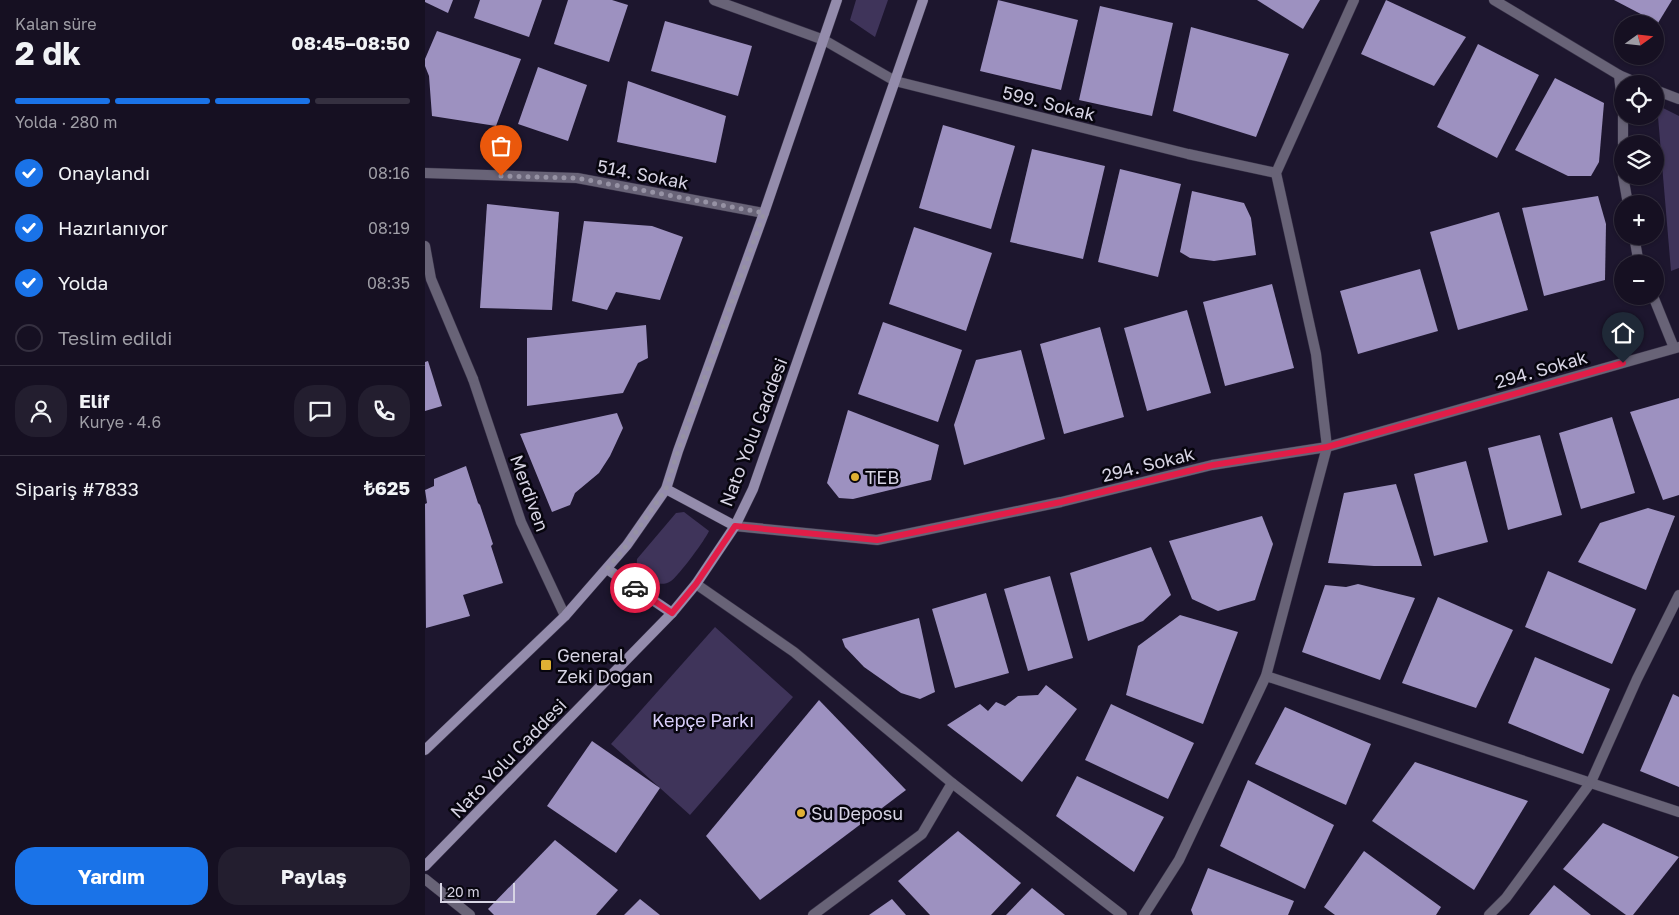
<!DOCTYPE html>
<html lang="tr">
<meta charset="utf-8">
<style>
:root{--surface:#161022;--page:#231e2f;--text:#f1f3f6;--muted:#9e9da5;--line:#353040;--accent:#1a73e8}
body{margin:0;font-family:"Golos Text",sans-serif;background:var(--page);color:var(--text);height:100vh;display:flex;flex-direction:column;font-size:19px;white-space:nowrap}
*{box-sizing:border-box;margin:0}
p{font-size:16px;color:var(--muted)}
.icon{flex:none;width:28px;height:28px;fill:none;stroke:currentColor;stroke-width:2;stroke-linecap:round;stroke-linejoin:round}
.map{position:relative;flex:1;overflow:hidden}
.sheet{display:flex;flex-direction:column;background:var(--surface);width:425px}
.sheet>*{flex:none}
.needle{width:32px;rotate:75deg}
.controls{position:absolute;left:1189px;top:15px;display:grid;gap:10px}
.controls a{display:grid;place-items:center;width:50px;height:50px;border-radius:50%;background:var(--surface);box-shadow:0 1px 4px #0004,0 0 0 1px var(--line);font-size:25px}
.scale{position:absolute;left:15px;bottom:12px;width:75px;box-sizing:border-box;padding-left:5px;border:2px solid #d7d4e4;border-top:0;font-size:14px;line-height:18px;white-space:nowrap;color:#d7d4e4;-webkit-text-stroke:4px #07050e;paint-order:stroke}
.pin{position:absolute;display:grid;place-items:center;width:42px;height:42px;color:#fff;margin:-51px -21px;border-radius:50% 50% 50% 0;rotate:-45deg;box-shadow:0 0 5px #0007}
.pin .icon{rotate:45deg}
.courier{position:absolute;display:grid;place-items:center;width:50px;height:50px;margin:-25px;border:4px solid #e11d48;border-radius:50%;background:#fff;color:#222;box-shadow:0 1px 6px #0007}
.head em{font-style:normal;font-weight:700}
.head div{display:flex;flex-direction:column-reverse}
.head{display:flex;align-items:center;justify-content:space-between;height:85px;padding:0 15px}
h1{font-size:32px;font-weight:700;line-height:38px}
.bar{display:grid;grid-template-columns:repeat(4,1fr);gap:8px 5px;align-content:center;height:60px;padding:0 15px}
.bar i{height:6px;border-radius:4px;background:var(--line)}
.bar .on{background:var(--accent)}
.bar p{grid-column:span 4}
.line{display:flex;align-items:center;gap:12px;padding:0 15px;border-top:1px solid var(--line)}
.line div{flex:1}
.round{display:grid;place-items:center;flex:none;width:52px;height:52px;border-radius:20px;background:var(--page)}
ol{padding:0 15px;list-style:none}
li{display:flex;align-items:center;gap:15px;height:55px}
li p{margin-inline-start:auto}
li .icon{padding:5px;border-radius:50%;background:var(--accent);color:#fff;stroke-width:4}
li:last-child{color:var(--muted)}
li i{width:28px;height:28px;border:2px solid var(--line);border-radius:50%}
.cta{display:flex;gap:10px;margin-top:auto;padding:10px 15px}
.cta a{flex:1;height:58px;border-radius:20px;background:var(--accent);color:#fff;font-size:20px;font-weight:700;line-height:58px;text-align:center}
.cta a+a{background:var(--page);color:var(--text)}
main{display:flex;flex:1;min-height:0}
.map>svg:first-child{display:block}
</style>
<main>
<section class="sheet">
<div class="head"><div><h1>2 dk</h1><p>Kalan süre</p></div><em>08:45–08:50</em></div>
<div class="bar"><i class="on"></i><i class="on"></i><i class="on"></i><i></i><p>Yolda · 280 m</p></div>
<ol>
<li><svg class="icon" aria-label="check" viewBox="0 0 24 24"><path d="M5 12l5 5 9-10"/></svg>Onaylandı<p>08:16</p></li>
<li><svg class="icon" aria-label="check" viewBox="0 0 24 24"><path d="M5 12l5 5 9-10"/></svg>Hazırlanıyor<p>08:19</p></li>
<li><svg class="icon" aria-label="check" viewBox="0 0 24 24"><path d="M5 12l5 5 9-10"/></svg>Yolda<p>08:35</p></li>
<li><i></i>Teslim edildi</li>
</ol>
<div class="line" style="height:90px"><a class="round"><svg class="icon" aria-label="person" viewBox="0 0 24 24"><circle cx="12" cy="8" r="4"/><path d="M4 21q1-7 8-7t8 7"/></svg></a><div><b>Elif</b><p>Kurye · 4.6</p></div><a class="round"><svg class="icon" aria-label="chat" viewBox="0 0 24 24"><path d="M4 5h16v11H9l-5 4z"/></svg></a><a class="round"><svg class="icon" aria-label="phone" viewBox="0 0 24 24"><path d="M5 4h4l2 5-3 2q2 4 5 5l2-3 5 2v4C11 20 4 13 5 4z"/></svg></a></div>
<div class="line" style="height:65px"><div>Sipariş #7833</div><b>₺625</b></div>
<div class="cta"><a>Yardım</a><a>Paylaş</a></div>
</section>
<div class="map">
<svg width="1254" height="915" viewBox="0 0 1254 915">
<rect width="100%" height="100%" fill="#1d162e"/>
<g fill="#3f345a">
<polygon points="431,0 463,0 450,37 425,20"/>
<polygon points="1232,105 1254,116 1254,268 1246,271"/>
<path d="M259,512L284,531C280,540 255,574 246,581C239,586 228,584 221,578C214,572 211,569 212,559L251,513Z"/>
<polygon points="290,627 368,697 265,815 186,744"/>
</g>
<g fill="#9d91c0">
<polygon points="0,0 28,0 23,13 0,2"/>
<polygon points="55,0 117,0 104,37 49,18"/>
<polygon points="143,0 187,0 203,5 184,62 129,44"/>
<polygon points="573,0 653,20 636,90 555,71"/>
<polygon points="832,0 895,0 878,29"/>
<polygon points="961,0 1041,37 1009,86 936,54"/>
<polygon points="1189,0 1247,0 1233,23"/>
<polygon points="675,6 748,23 727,116 654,100"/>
<polygon points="240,21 327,46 313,96 226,71"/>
<polygon points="766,27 864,54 831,137 748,111"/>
<polygon points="12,31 96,59 71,126 7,116 4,76 0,66 0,59"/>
<polygon points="1053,44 1114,75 1072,158 1012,127"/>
<polygon points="113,67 162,85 143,141 93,124"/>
<polygon points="1130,78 1179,103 1174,162 1166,176 1143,176 1090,150"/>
<polygon points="203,81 301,116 291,163 192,142"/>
<polygon points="518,125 590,146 566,229 494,208"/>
<polygon points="607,149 680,166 658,259 585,242"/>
<polygon points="695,169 756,184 733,277 673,262"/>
<polygon points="767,191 819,203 826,218 831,255 789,261 765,258 755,252"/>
<polygon points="1173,196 1181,224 1180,280 1119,296 1097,208"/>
<polygon points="62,204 134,212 127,310 55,308"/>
<polygon points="1074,212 1103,310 1033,330 1005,232"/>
<polygon points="159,221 227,226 258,237 235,300 191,292 182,310 147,301"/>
<polygon points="489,227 567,253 541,331 464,304"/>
<polygon points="995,269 1013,331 933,354 915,291"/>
<polygon points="847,284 869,368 800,386 778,302"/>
<polygon points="762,310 786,393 722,411 699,328"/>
<polygon points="458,322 537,350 513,422 433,394"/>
<polygon points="221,325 223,358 213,363 198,393 102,406 102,338"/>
<polygon points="675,327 699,417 639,434 615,344"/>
<polygon points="596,350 620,439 539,465 529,425 551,360"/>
<polygon points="3,361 17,406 0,411 0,362"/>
<polygon points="1254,398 1254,495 1238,500 1205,412"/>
<polygon points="423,410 514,445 506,480 428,499 414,498 402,483"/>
<polygon points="192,413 198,428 185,456 174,473 150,493 145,505 127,512 95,434"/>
<polygon points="1187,417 1210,493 1156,509 1134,433"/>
<polygon points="1115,435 1137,515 1083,530 1063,448"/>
<polygon points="1041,461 1063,542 1009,556 989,474"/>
<polygon points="41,466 53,503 55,505 68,544 66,546 78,583 38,595 45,616 1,628 0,504 2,503 0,490 9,486 9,479"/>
<polygon points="971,484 997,566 949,566 903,563 919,493"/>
<polygon points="1223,508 1250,516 1221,590 1153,562 1175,523"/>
<polygon points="837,516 848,544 830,600 793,611 767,599 744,541"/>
<polygon points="726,547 746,595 718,621 663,641 645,573"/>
<polygon points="1123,571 1211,609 1187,664 1100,627"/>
<polygon points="625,576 648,658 603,671 579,589"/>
<polygon points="933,584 990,598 955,680 877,652 900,585 921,587"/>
<polygon points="561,593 584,673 530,688 507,609"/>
<polygon points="1013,597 1088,630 1051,708 977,683"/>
<polygon points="755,615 813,632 778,724 701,695 713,646"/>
<polygon points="494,618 510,692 495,699 476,693 439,667 420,647 417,639"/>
<polygon points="1110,657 1185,689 1158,754 1083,723"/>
<polygon points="621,685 652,709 597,782 522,725 555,704 563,711 571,702 580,706 593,696 613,695"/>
<polygon points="1248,694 1254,697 1254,787 1215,771"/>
<polygon points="394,700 481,790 335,900 281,836"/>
<polygon points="686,704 769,743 743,799 660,760"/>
<polygon points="860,707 946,744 921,805 830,764"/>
<polygon points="167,741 235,788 191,853 122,806"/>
<polygon points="990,762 1103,801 1049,890 947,821"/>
<polygon points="652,776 739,817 709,872 631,816"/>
<polygon points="823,780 909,825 880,889 795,846"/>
<polygon points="1178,823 1254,857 1208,915 1201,915 1138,869"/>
<polygon points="533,831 596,883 566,915 505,915 473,881"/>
<polygon points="130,840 193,890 171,915 69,915 63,909"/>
<polygon points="939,851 1016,907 1011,915 910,915 899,907"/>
<polygon points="783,868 869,901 863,915 768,915 766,910"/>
<polygon points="1129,885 1166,915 1104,915"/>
<polygon points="607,888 640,915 581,915"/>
<polygon points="215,899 235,915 199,915"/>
<polygon points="467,899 481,915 444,915"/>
</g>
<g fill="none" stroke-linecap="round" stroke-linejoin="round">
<defs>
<polyline id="pedestrian" points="48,379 96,522 140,616"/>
<g id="minor">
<polyline points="289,0 399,40 470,81 763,154 851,173"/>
<polyline points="1069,0 1194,75 1215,84"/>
<polyline points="1194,75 1198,111"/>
<polyline points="1230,90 1254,99"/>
<polyline points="1198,116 1198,144"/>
<polyline points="0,173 152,178 339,213"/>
<polyline points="1198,176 1203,204"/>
<polyline points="1209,236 1214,264"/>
<polyline points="0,246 6,279 48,379"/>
<polyline points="1228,296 1249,348"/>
<polyline points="310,526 452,540 636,502 787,465 902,447 1254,347"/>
<polyline points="271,584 369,652 527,783 697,915"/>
<polyline points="841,676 1254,812"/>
<polyline points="0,879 45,915"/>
<polyline points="388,915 497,834 527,783"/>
<polyline points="719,915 754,860 841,676 902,447 891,354 851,173 929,0"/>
<polyline points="1064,915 1081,898 1166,782 1212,679 1254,595"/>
</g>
<g id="secondary">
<polyline points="241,489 310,526"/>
<polyline points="182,569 247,613"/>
<polyline points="0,750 140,616 202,545 241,489 253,451 339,213 412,0"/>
<polyline points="0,866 247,613 271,584 310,526 328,489 498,0"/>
</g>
</defs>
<use href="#pedestrian" stroke="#373147" stroke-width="11"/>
<use href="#minor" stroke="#373147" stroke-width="11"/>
<use href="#secondary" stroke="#373147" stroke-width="11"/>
<use href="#pedestrian" stroke="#686377" stroke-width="10"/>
<use href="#minor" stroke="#686377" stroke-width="10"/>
<use href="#secondary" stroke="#948cac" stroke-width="10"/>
</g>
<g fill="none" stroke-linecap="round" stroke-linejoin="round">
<polyline stroke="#9692a4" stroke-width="5" stroke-dasharray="0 9" points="76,176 152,178 339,213 253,451 241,489 202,545 182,569 210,588"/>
<polyline stroke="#e11d48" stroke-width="6" points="210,588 247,613 271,584 310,526 452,540 636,502 788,465 902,447 1198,363"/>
</g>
<g fill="#e0b034" stroke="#07050e" stroke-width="2">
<circle cx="430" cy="477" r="5"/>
<rect x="115" y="659" width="12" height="12" rx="2.5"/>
<circle cx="376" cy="813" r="5"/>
</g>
<g text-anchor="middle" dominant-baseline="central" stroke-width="5" stroke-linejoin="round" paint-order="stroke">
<g font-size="18" fill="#d7d4e4" stroke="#07050e">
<text transform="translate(624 103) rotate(14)">599. Sokak</text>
<text transform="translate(218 174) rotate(11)">514. Sokak</text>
<text transform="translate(1116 369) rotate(-16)">294. Sokak</text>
<text transform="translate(328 432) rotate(-69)">Nato Yolu Caddesi</text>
<text transform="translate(723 464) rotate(-14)">294. Sokak</text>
<text transform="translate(105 493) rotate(70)">Merdiven</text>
<text transform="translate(83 758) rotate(-46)">Nato Yolu Caddesi</text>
</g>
<g font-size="18" fill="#d7d4e4" stroke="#07050e" text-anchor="start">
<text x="440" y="477">TEB</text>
<text x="132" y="655">General<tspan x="132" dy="21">Zeki Doğan</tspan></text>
<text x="386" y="813">Su Deposu</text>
</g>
<g font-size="18" fill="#d9cffa" stroke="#07050e">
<text x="278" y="720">Kepçe Parkı</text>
</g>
</g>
</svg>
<div class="controls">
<a><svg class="needle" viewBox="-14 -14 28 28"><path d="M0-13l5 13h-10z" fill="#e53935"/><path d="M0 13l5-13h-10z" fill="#9e9da5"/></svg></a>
<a><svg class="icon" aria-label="locate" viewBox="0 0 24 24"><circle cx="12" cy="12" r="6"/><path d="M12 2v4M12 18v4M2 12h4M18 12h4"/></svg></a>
<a><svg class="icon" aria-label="layers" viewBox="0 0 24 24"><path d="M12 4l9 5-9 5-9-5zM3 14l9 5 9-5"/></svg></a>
<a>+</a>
<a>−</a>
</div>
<div class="scale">20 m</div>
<div class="pin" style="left:76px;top:176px;background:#ea580c"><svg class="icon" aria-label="bag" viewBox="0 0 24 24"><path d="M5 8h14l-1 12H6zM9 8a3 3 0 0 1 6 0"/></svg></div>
<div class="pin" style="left:1198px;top:363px;background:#1f2937"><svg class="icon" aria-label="home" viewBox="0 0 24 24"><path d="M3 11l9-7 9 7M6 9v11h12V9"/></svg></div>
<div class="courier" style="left:210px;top:588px"><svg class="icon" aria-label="car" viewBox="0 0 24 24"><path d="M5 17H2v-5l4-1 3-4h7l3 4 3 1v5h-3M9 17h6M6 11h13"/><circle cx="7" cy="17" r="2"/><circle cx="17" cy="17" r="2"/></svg></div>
</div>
</main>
